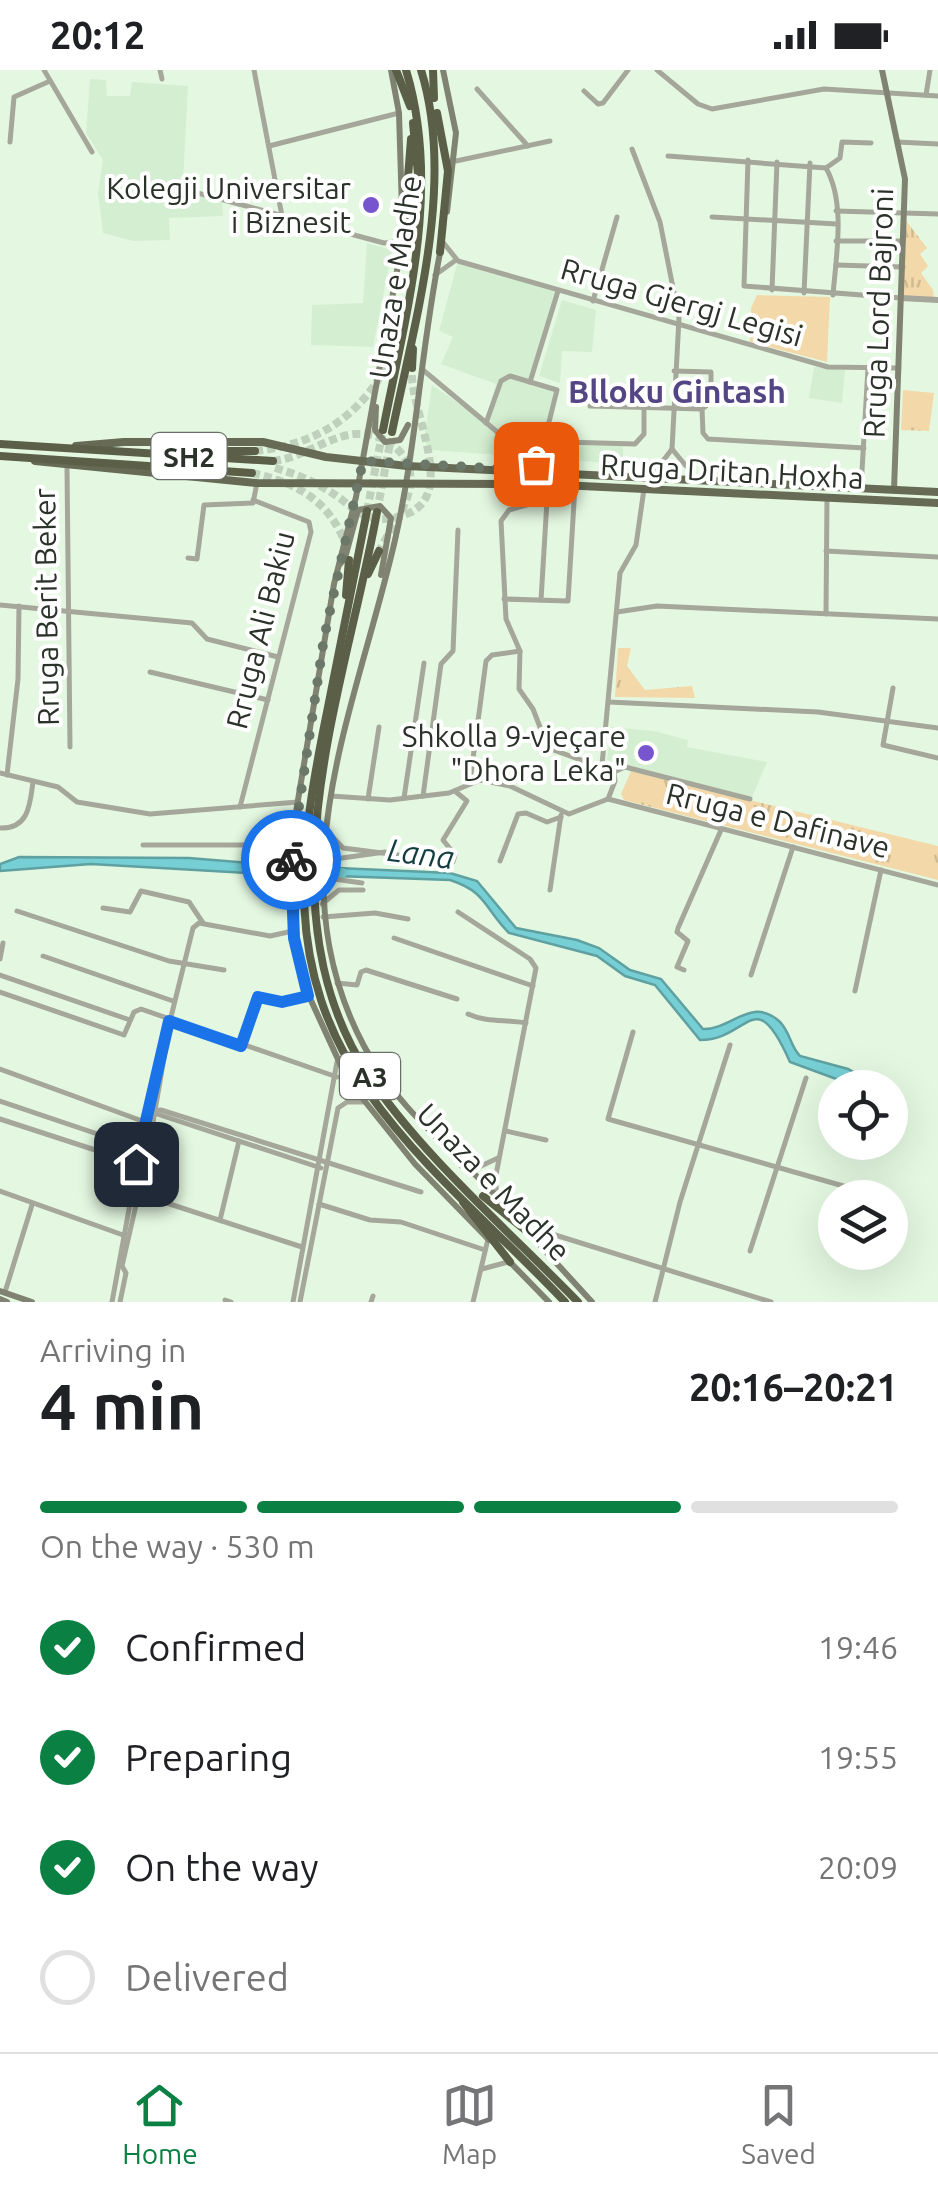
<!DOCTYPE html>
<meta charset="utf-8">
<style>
:root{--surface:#fff;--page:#f6f6f6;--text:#202124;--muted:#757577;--line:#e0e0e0;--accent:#0b8043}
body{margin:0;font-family:Ubuntu,sans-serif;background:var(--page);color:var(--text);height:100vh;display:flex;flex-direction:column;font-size:38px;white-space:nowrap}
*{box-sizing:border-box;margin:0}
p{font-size:32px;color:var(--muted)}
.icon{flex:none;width:55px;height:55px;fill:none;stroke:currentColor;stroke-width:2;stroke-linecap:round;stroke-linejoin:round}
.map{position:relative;height:1232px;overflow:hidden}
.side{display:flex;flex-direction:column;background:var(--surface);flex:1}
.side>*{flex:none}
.tools{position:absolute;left:818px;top:1000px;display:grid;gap:20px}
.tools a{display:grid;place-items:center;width:90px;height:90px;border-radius:50%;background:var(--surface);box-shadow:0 10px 40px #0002;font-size:50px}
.pin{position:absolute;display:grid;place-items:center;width:85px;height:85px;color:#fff;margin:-42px;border-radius:20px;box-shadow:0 5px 15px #0006}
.courier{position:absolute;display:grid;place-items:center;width:100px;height:100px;margin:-50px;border:8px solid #1a73e8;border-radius:50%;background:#fff;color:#222;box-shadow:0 2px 12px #0007}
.head em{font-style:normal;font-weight:700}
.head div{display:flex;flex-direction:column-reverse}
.head{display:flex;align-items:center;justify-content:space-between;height:170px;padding:0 40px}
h1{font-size:65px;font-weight:700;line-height:75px}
.bar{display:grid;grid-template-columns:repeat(4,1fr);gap:15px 10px;align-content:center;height:120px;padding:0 40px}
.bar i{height:12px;border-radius:8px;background:var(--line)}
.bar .active{background:var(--accent)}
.bar p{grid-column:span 4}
ol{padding:0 40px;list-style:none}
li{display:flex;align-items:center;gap:30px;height:110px}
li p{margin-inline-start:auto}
li .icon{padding:10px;border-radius:50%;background:var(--accent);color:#fff;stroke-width:4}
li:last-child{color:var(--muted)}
li i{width:55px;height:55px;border:5px solid var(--line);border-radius:50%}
.status{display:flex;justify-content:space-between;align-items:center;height:70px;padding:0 50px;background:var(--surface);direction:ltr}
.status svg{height:28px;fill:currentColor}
.menu{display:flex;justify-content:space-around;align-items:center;height:140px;border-top:2px solid var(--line);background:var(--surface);font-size:28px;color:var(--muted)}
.menu a{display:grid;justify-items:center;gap:5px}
.menu .active{color:var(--accent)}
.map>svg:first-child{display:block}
</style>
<div class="status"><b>20:12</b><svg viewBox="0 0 49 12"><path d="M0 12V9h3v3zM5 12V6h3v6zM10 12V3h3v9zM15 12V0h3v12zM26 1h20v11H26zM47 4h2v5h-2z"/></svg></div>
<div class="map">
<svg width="938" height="1232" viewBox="0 0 938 1232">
<defs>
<pattern id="park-tufts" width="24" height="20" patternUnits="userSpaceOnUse" patternTransform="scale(2.5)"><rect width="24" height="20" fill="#f3d9a9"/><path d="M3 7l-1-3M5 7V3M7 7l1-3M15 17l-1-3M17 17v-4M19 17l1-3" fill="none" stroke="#d0bb91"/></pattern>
</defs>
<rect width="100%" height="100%" fill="#e4f8e1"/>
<g fill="#d4eed1">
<polygon points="90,9 106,10 107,26 130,26 132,12 188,16 183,112 174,120 222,132 223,146 169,148 170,170 133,171 103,163 98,123 103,90 86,63"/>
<polygon points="367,173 392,180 373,277 311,275 312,235 363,233"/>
<polygon points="458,191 558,221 531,312 557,320 547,360 564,372 623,373 623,394 430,380 424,370 432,315 485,352 496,314 441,294 453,267 439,261"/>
<polygon points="562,230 596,240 592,282 562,281 560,313 539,306"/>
<polygon points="814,297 845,300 842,333 809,328"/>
<polygon points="611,657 654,661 688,670 687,677 767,692 752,727 607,690"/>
</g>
<polygon fill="#f3d9a9" points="757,225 830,227 827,292 750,272 751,238"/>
<g fill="url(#park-tufts)">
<polygon points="904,148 927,178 920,184 928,196 921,203 933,220 934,230 901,228"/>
<polygon points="903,320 934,323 929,361 901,360"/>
<polygon points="618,578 631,578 627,596 645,620 692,616 695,628 615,627"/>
<polygon points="631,701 938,776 938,810 624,730 621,724"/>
</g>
<g fill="#76cfd5" stroke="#5fa0a1" stroke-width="2.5">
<polygon points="19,787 189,788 285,796 284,805 91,794 0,801 0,794"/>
<path d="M338,798L450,803L477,811L516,858L577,870L599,878L630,900L661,909L703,959C731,960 751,926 779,951C790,961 790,976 800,986L848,999L880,1017H858L790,992C754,911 750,970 700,970L655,915L625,906L597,886L509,863C484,838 487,822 450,810L337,806Z"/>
</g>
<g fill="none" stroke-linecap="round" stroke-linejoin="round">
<polyline stroke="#76cfd5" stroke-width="10" points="284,799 342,803"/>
<g stroke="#bfd0bc" stroke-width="8" stroke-dasharray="8 4" stroke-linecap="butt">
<path d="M255,381C316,375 360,347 388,293"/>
<path d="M273,391C301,388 321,371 348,365C363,362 380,365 393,375C432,408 396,448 379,481"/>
<path d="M275,398C297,404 320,414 338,427C347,433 354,441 364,445C379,451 394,450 409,443C458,421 408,338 412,298"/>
<path d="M252,403C297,413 329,430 346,475"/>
<polyline points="367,441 382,365"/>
<polyline points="377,442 390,373"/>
</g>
<g stroke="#a5a79b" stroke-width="5">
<polyline points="44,0 92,82"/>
<polyline points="160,0 162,9"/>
<polyline points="254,0 282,146"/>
<polyline points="657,0 698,34 712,39 824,19 938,26"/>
<polyline points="477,19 528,76"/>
<polyline points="584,21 598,34 603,33 628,0"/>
<polyline points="926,25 930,0"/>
<polyline points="10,72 14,27 50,11"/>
<polyline points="897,72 938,74"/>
<polyline points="269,76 399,43"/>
<polyline points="632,79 660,152 679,248 672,379"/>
<polyline points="668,86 826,98"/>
<polyline points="748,90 744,216 901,228"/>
<polyline points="456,91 550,71"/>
<path d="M826,98C846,133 836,186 833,225"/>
<polyline points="826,98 840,88 842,72 871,73"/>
<polyline points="175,117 384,173 403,171"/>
<polyline points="836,141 938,144"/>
<polyline points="712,147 837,154"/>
<polyline points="442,171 458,191 828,297 899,298"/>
<polyline points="836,171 903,171"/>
<polyline points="836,195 903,197"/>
<polyline points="435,205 456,190"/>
<polyline points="772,220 777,92"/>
<polyline points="804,223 810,93"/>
<polyline points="593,231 617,147"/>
<polyline points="423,300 544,401"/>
<polyline points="674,301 711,302 711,332 702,339 703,363 708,369 864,378"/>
<polyline points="530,312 558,221"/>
<polyline points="590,336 702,339"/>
<polyline points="486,353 501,311 510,306 557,320 547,360 551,363"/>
<polyline points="551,363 564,372 635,374 644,364 644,337"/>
<polyline points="672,379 686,396"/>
<polyline points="530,389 551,364"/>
<polyline points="67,397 70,677"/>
<polyline points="650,408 672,379"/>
<polyline points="540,414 537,432 509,440 501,451 506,549 520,581 519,619 533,639 548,678 614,702"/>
<polyline points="861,418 868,298"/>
<polyline points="826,481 938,487"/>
<polyline points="188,488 197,489 204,435 253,433 257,413"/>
<polyline points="504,529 568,531 575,416"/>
<polyline points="541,530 548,414"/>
<polyline points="0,535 192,553 207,569 278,587"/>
<polyline points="617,542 657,536 938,549"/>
<polyline points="826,544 827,427"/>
<polyline points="150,602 268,630"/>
<polyline points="893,618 883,675 938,688"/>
<polyline points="609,632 818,642 938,658"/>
<polyline points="602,695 620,503 636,475 644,419"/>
<polyline points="614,702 625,697 750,729"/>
<polyline points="0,703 58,717 77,732 150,744 298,732"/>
<polyline points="7,705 18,609 19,536"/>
<polyline points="470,711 486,591 492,585 520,581"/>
<polyline points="331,726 390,730 449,723 480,710 510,716 569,744 608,729"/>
<polyline points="423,726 441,594 453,581 458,460"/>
<polyline points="404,728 424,593"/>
<polyline points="368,729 379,657"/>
<polyline points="608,729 938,815"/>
<polyline points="608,729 615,711 614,702"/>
<polyline points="240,737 311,462 309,452 253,430"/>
<path d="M0,758C29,759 30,734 33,712"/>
<polyline points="327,761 343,778 453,792 455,785 443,770 467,731 456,722"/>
<polyline points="143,775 292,775"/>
<polyline points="500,791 518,744 526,743 547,752 561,747"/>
<polyline points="362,813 334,809 331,799 335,789 385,782"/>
<polyline points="550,820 561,745"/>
<polyline points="322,834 339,820 363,820"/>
<polyline points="103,838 130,842 141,821 189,832 203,853"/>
<polyline points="17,841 169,891 224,900"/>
<polyline points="458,842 530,889 536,898 495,1110 497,1124"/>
<polyline points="323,847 375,843 408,849"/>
<polyline points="394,868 533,916"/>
<polyline points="43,886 173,931"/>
<polyline points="0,889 3,873"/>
<polyline points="684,900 677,897 688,871 677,862 678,858 721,760"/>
<polyline points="0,905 130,950"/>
<polyline points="751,905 793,777"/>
<polyline points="337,913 357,915 361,902 366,900 457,929"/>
<polyline points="855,921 881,800"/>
<polyline points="0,922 124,965 134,942 141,939 337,1007"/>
<path d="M468,944C488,953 505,949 526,953"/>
<polyline points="633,962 608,1049 854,1119"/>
<polyline points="241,976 259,927 282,932 309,926"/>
<polyline points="0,999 145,1052"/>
<polyline points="0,1031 139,1078"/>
<polyline points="148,1041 161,1040 421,1122"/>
<polyline points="148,1041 321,1098"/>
<polyline points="0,1049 135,1093"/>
<polyline points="506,1061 546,1070"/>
<polyline points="461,1096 481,1096 498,1088"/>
<polyline points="0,1121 123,1165"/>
<polyline points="139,1124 302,1177"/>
<polyline points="319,1134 370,1150 401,1152 485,1180"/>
<polyline points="220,1150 239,1071"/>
<polyline points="530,1164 539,1160 771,1232"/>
<polyline points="750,1181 806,1008"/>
<polyline points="482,1199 508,1192"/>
<polyline points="5,1222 32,1135"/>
<polyline points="225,1230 231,1232"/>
<polyline points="112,1232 145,1052 193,858 199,853 270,866 293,861"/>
<polyline points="120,1232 126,1203 122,1196 147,1087 169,959"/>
<polyline points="293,1232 337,992"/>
<polyline points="300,1232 338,1038 347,1032 363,1032"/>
<polyline points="371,1232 373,1226"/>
<polyline points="473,1232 488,1169"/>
<polyline points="655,1232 680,1132 730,975"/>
</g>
<polyline stroke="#a5a79b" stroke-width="6" points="901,228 938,230"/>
<g stroke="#818372" stroke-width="6">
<polyline points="391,0 399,43 402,140"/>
<polyline points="443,0 456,63 447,142"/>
<polyline points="882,0 905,109 894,420"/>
<polyline points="403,168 356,427 334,514 296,742 290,810 293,857 309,926 347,1009 415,1094 489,1170"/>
<path d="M441,178C421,275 417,374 395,470C356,640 274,807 364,976C402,1048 469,1091 519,1151"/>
<polyline points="376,337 375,360 385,372 400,370 408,355"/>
<polyline points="340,494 345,488 358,440 380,436 391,448 381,505"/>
<polyline points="527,1161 592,1232"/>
<polyline points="508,1190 549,1232"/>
<polyline points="0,1221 32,1232"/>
<polyline points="0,1229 7,1232"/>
</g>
<g stroke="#676a55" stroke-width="8">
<polyline points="76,376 124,372 263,372 326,387 407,396 938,422"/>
<polyline points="35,391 257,413 540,414 938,433"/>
</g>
<g stroke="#5c5f48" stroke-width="8">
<polyline points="396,0 410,36"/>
<polyline points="433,0 434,28"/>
<polyline points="437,43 448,101 440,182"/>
<polyline points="413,53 418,104"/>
<polyline points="403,171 411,69"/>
<polyline points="388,293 397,268"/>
<polyline points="412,298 413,279"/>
<path d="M383,360C406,242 442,119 406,0"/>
<path d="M392,362C415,250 456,112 421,0"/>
<polyline points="0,374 273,391"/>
<polyline points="184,381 255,381"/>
<polyline points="0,386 252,403"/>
<polyline points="176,392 222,393"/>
<path d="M367,441C354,508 340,575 327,642C299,780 281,898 368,1022C422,1099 500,1163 565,1232"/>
<path d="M377,442C344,623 259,834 367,1003C418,1082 511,1163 578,1232"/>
<polyline points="368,504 379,481"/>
<polyline points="346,525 349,490"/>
<polyline points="483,1126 530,1164"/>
<polyline points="463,1132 510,1192"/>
</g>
</g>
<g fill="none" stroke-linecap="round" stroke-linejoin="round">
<polyline stroke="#6b7769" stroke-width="10" stroke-dasharray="0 18" points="291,790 324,568 363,391 544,401 536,394"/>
<polyline stroke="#1a73e8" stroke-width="12" points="136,1094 169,951 241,976 258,927 282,932 308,926 294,868 291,790"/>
</g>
<g fill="#7655cf" stroke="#fff" stroke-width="4">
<circle cx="371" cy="135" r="10"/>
<circle cx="646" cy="683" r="10"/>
</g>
<g text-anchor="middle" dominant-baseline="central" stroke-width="8" stroke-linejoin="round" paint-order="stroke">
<g fill="#fff" stroke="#6a7069" stroke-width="2.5">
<rect x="151.5" y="363" width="75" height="46" rx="8"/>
<rect x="340" y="983" width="60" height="46" rx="8"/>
</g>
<g font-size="28" font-weight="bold" fill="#2a3229">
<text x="189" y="386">SH2</text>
<text x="370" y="1006">A3</text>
</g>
<g font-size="30" fill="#2a3229" stroke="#fff" text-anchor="end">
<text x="351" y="118">Kolegji Universitar<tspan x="351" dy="34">i Biznesit</tspan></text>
<text x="626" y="666">Shkolla 9-vjeçare<tspan x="626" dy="34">"Dhora Leka"</tspan></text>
</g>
<g font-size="30" fill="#2a3229" stroke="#fff">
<text transform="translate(395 207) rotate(-81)">Unaza e Madhe</text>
<text transform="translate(682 232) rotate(16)">Rruga Gjergj Legisi</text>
<text transform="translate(878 243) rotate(-88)">Rruga Lord Bajroni</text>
<text transform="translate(732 401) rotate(3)">Rruga Dritan Hoxha</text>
<text transform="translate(46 537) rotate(-91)">Rruga Berit Beker</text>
<text transform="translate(260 560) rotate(-76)">Rruga Ali Bakiu</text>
<text transform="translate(778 750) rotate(14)">Rruga e Dafinave</text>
<text transform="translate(494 1112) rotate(46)">Unaza e Madhe</text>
</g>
<g font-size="32" font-weight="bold" fill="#544685" stroke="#fff">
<text x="677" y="321">Blloku Gintash</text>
</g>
<g font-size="32" font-style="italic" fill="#133e41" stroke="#fff">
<text transform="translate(421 783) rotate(7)">Lana</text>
</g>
</g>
</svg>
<div class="tools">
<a><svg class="icon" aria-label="locate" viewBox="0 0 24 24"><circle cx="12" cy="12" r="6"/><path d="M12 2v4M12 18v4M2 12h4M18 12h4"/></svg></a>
<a><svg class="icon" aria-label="layers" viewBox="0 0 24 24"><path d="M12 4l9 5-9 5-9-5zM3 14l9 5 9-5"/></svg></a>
</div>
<div class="pin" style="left:536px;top:394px;background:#ea580c"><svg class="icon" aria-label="bag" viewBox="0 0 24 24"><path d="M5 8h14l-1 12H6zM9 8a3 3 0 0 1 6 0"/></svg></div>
<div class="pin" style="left:136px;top:1094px;background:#1f2937"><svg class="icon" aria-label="home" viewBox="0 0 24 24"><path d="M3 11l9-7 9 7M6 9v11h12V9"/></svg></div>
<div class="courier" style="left:291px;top:790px"><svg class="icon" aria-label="bike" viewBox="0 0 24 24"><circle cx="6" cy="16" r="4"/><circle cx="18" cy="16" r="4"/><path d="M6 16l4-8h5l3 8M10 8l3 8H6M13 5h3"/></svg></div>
</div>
<section class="side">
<div class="head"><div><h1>4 min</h1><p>Arriving in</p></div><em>20:16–20:21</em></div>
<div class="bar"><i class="active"></i><i class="active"></i><i class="active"></i><i></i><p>On the way · 530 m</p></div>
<ol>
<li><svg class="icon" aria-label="check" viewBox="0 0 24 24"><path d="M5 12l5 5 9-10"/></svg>Confirmed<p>19:46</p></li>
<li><svg class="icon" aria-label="check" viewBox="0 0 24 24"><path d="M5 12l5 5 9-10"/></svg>Preparing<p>19:55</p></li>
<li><svg class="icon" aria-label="check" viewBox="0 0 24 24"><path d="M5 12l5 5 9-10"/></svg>On the way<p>20:09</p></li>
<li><i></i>Delivered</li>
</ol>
</section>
<nav class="menu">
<a class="active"><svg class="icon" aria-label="home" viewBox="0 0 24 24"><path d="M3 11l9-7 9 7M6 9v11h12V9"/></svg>Home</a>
<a><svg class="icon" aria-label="map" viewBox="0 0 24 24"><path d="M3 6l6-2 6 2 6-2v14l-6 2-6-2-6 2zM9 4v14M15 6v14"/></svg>Map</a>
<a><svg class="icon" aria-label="saved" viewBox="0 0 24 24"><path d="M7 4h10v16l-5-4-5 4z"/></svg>Saved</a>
</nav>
